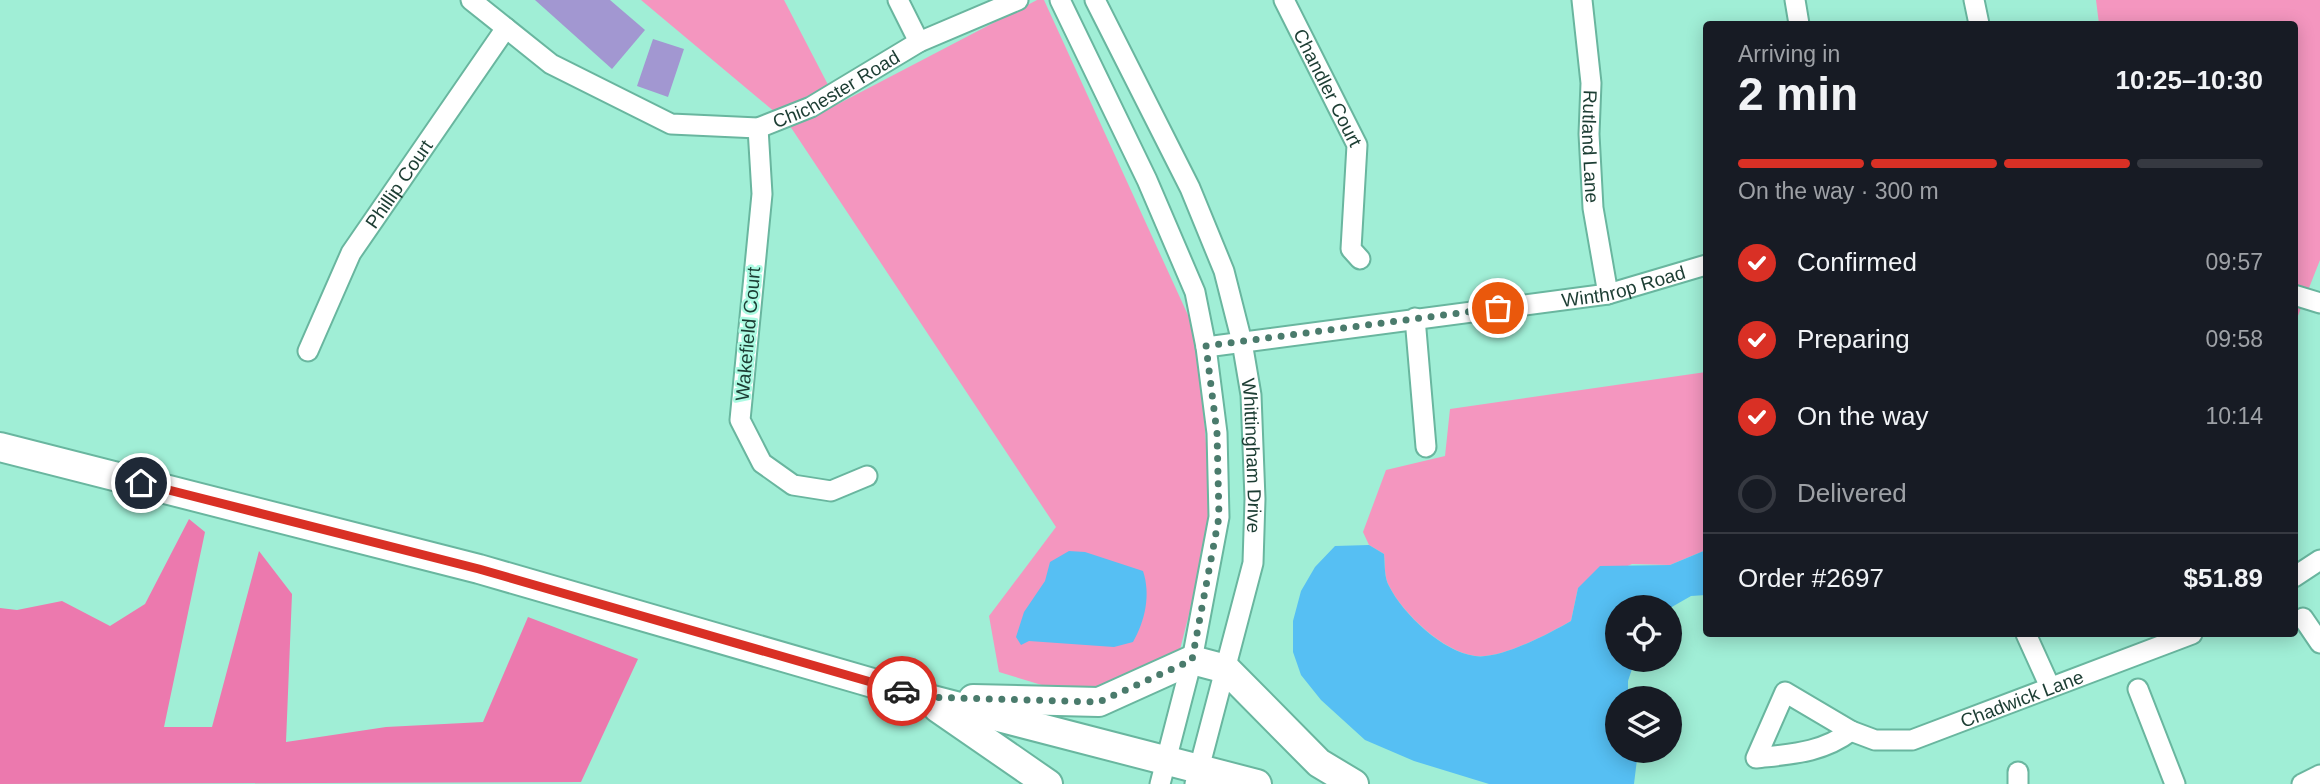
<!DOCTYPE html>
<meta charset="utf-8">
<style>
:root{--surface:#171b24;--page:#242831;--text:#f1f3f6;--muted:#9ea1a6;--line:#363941;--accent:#d93025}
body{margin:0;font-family:Helvetica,sans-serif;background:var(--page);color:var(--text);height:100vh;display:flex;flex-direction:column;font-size:26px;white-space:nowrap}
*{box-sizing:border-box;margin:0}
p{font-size:23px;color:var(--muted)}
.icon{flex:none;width:38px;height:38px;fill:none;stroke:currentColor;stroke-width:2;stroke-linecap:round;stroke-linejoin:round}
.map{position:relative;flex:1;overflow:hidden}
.side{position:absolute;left:1703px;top:21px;width:595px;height:616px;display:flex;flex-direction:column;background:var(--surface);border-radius:7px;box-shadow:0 4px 18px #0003}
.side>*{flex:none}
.fabs{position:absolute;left:1605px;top:595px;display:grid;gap:14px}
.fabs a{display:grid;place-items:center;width:77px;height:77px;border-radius:50%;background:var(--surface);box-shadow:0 4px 18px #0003;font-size:35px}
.pin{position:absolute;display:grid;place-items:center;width:60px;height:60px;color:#fff;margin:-30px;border:4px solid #fff;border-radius:50%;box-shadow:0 2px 7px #0007}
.courier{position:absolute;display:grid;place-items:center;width:70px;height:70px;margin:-35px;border:5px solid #d93025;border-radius:50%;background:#fff;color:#222;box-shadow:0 2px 9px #0007}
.overview em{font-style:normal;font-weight:600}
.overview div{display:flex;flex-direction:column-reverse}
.overview{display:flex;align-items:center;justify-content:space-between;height:119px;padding:0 35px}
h1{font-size:46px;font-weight:600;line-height:52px}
.bar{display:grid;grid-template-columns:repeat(4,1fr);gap:10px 7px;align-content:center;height:84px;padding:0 35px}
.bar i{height:9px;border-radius:5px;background:var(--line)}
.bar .selected{background:var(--accent)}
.bar p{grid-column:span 4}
.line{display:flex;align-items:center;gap:18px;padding:0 35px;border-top:2px solid var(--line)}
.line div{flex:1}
ol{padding:0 35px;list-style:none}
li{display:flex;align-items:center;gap:21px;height:77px}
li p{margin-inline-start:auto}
li .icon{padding:7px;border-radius:50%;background:var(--accent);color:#fff;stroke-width:4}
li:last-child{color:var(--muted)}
li i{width:38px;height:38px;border:4px solid var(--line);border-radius:50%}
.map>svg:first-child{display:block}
</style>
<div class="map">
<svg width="2320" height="784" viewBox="0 0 2320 784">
<rect width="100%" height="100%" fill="#a0eed6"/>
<g fill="#f496bf">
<polygon points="641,0 784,0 838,104 1037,0 1044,0 1198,337 1212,524 1175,669 1098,702 999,672 989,616 1056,527 788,123"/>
<polygon points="2096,0 2320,0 2320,260 2294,326 2294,24 2099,24"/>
<path d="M1706,372V550L1670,565L1632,564L1578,588L1571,621C1550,633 1500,660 1475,656C1444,652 1403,614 1389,586C1384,578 1385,564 1384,554L1369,545L1363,532L1386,470L1445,456L1450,409Z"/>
</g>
<polygon fill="#ec79ae" points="189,519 205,532 164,727 212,727 259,551 292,594 286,742 386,727 483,722 528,617 638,659 581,782 0,784 0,608 17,610 62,601 110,626 145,604"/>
<g fill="#56bff3">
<path d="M1369,545L1384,554C1385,564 1384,578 1389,586C1403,614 1443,652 1475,656C1500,660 1550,633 1571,621L1578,588L1600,566L1670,565L1706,550V595L1691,596L1670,608L1617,607V660H1635L1628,681V698H1617V751H1638L1634,784H1489L1414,761L1365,740L1321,700L1301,675L1293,652V621L1301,591L1315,567L1335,546Z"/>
<path d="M1069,551L1085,552L1143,571C1151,595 1145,621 1133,642L1114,647L1029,641L1021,645L1016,637L1024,612L1045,581L1050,562Z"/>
</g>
<g fill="#a297d1">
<polygon points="535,0 610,0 645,30 612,69"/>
<polygon points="653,39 684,49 668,97 637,86"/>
</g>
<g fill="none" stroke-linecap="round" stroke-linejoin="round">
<defs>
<g id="street">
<path id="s1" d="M471,0L551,64L671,124L758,128L811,107L919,42L1018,0"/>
<polyline points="898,0 919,42"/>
<polyline points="1060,0 1147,180 1195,292 1206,347 1217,433 1219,517 1192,660 1160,784"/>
<path id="s2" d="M1095,0L1190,188L1224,271L1242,342L1251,395L1255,499L1253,563L1195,784"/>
<path id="s3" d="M1284,0L1357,145L1351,249L1360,259"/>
<path id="s4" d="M1582,0L1591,83L1589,134L1593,208L1608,294"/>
<polyline points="1795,0 1799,24"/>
<polyline points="1974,0 1979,24"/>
<polyline points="758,128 762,194 740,420 762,463 793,485 831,491 867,476"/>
<polyline points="2294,295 2320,303"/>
<polyline points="1415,318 1426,447"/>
<path id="s5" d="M1206,347L1608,294L1706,265"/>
<path id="s6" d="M308,351L351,253L506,28"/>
<polyline points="2294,577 2320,560"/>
<polyline points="2303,618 2320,643"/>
<polyline points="2026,634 2050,687"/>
<polyline points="2138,689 2175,784"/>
<path d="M1785,692L1851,731C1822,753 1791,754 1756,758Z"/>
<path id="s7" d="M1851,731L1875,740H1912L2192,634"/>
<polyline points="2018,772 2018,784"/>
<polyline points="2302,784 2320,775"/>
</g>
<g id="secondary">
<polyline points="0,447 479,569 921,697 1257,784"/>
<polyline points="973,699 1099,702 1192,660 1226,669 1319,763 1354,784"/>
<polyline points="938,708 1048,784"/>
</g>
</defs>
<use href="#street" stroke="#69b69f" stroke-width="23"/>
<use href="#secondary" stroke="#69b69f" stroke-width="32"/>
<use href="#street" stroke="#fff" stroke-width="19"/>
<use href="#secondary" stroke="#fff" stroke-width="28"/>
</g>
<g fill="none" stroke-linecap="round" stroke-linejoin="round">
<polyline stroke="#4a7b6c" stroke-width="7" stroke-dasharray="0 12.6" points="902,691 921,697 1099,702 1192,660 1219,517 1217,433 1206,346 1498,308"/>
<polyline stroke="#d93025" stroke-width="9" points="141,483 479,569 902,691"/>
</g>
<g text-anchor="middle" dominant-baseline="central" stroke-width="5" stroke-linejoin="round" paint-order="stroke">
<g font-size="19" fill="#1c3d33" stroke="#adfbe3">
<text stroke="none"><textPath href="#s1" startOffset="411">Chichester Road</textPath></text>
<text stroke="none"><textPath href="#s3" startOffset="98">Chandler Court</textPath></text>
<text stroke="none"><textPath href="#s4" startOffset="147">Rutland Lane</textPath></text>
<text stroke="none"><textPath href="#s6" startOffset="191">Phillip Court</textPath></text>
<text stroke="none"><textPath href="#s5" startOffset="422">Winthrop Road</textPath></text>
<text transform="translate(748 334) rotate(-85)">Wakefield Court</text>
<text stroke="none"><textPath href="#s2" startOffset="488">Whittingham Drive</textPath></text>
<text stroke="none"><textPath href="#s7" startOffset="180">Chadwick Lane</textPath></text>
</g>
</g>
</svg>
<div class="fabs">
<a><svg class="icon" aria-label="locate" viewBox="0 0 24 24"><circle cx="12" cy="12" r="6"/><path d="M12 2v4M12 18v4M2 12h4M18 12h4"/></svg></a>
<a><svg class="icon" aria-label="layers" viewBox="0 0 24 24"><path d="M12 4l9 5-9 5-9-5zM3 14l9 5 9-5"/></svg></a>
</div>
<div class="pin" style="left:1498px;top:308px;background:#ea580c"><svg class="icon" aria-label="bag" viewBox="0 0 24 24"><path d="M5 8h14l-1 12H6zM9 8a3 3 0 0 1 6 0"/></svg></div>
<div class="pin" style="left:141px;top:483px;background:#1f2937"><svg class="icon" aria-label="home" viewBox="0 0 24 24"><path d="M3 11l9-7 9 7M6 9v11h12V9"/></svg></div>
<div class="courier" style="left:902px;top:691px"><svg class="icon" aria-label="car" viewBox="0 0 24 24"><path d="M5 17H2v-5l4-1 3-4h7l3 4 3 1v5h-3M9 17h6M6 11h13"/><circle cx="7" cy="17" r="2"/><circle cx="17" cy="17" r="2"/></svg></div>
<section class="side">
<div class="overview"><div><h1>2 min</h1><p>Arriving in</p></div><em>10:25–10:30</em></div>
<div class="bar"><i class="selected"></i><i class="selected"></i><i class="selected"></i><i></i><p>On the way · 300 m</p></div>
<ol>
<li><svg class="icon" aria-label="check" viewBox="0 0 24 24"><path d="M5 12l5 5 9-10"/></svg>Confirmed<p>09:57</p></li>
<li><svg class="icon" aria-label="check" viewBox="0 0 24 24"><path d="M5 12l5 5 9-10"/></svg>Preparing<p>09:58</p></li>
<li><svg class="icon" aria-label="check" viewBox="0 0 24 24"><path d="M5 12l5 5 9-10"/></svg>On the way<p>10:14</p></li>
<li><i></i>Delivered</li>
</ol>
<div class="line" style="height:91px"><div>Order #2697</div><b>$51.89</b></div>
</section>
</div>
